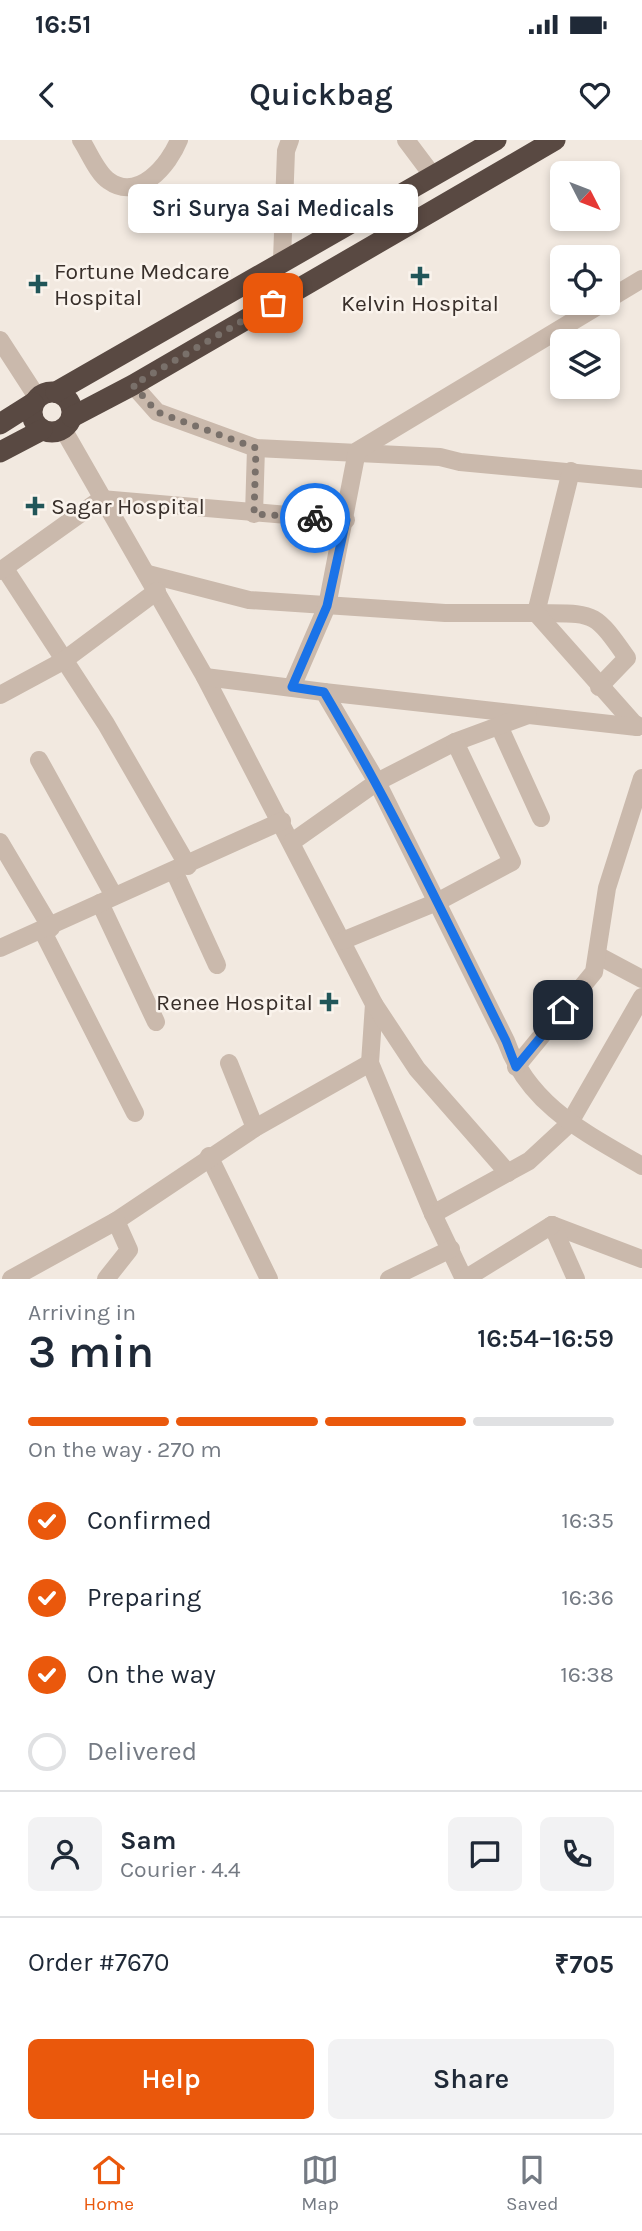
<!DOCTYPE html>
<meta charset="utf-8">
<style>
:root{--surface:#fff;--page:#f2f2f3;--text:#1f2937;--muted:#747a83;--line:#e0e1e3;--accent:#ea580c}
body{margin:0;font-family:Karla,sans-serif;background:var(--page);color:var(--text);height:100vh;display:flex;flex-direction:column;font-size:26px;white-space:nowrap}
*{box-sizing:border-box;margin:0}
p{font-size:23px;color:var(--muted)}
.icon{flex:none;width:38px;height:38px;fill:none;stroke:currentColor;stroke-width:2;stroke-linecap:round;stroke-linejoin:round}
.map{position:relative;height:1139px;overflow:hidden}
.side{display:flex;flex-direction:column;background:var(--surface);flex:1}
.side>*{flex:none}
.needle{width:46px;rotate:132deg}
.tools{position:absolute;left:550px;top:21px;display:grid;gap:14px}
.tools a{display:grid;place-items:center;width:70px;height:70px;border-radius:10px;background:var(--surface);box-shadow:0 4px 10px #0003;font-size:35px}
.pin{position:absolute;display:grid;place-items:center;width:60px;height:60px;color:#fff;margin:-30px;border-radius:14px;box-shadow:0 4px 10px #0006}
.courier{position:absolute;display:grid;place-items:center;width:70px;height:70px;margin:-35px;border:5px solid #1a73e8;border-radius:50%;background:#fff;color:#222;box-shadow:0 2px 9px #0007}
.bubble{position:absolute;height:49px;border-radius:10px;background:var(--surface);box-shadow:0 4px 10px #0003;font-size:23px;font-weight:600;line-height:49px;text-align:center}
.headline em{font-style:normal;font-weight:600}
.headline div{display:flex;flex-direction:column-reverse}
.headline{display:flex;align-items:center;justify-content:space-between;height:119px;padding:0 28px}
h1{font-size:46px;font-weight:600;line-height:52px}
.bar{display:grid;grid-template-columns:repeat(4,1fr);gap:10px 7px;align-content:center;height:84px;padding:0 28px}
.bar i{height:9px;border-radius:5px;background:var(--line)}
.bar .active{background:var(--accent)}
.bar p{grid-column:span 4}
.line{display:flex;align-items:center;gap:18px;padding:0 28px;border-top:2px solid var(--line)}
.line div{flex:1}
.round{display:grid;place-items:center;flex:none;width:74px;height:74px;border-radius:10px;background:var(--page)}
ol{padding:0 28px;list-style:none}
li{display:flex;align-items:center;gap:21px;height:77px}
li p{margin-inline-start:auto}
li .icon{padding:7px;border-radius:50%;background:var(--accent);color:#fff;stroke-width:4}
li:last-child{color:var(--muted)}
li i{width:38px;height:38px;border:4px solid var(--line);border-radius:50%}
.primary-button{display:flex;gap:14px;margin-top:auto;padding:14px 28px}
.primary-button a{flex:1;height:80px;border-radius:10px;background:var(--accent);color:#fff;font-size:28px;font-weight:600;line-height:80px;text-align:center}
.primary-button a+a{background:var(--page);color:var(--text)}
.status{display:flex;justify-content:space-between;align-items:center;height:49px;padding:0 35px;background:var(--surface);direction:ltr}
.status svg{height:19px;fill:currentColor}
header{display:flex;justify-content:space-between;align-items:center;height:91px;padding:0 28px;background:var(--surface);font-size:32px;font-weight:600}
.tabs{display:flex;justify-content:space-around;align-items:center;height:98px;border-top:2px solid var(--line);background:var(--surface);font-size:19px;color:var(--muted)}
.tabs a{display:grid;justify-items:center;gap:4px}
.tabs .active{color:var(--accent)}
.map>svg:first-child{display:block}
</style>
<div class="status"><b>16:51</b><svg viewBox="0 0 49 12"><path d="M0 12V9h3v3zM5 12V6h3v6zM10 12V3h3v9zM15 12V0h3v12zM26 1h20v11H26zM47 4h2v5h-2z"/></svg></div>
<header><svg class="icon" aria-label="back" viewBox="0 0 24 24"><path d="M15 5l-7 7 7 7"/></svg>Quickbag<svg class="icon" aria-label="heart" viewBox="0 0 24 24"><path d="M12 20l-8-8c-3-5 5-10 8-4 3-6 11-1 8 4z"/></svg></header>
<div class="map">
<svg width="642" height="1139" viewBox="0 0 642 1139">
<rect width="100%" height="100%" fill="#f2e9e0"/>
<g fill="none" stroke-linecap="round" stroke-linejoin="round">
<g stroke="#cab9ac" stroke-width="18">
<path d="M81,0C89,12 97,33 109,41C138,62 169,25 179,0"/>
<polyline points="406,0 433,36"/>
<polyline points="282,120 286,11 290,0"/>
<polyline points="607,160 642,139"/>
<polyline points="0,200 37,257"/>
<polyline points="133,245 157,272 256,308 440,317 460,322 642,339"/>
<polyline points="63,289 205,537 374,864 370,923 433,1074 529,1021 569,984 642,857"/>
<path d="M571,331L536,473C594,474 593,469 627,518L599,547"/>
<polyline points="254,374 256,308"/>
<polyline points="5,429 106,584 188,726"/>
<polyline points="0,431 101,359 346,380"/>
<polyline points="148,434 249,460 445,473 536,473 637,587"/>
<path d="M205,537L324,552L377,642L506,901C529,966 586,993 642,1026"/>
<polyline points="292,547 327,466 357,311 603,163"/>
<polyline points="324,552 637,587 637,585"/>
<polyline points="0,555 63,521 157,451"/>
<polyline points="500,588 541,678"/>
<polyline points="39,620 114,756"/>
<polyline points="0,702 51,788"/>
<polyline points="292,702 377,642 455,602 528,575"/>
<polyline points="174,731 217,825"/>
<polyline points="100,763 156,882"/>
<polyline points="42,790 135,973"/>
<polyline points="342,801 437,762 512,722 455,602"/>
<polyline points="0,808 282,681"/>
<polyline points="597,815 642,839"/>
<polyline points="374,864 417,929 508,1033"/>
<polyline points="229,923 255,988"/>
<polyline points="516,927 594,832 607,748 642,638"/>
<polyline points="209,1016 269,1139"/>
<polyline points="433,1074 464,1139"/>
<polyline points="552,1085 642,1119"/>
<polyline points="552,1085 576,1139"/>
<polyline points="11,1139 116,1081 255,988 370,923"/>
<polyline points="106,1139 129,1110 116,1081"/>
<polyline points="389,1139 451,1109"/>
<polyline points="465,1139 552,1085"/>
</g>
<g stroke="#594942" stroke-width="21">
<circle cx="52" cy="272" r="20"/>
<polyline points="56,252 496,0"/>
<polyline points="72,277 133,245 555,0"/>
<polyline points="0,284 33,263"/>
<polyline points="0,312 42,290"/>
</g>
</g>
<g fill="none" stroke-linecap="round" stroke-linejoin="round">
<polyline stroke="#79706a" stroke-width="7" stroke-dasharray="0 12.6" points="273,163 133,245 157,272 256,308 254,374 315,378"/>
<path stroke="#1a73e8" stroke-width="9" d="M315,378L346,380L327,466L292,547L324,552C391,665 448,783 506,901L516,927L563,870"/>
</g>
<g fill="#215659" stroke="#faf3ec" stroke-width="2.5">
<path d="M416.5 125.5h7v7h7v7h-7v7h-7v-7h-7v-7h7z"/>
<path d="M34.5 133.5h7v7h7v7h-7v7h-7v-7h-7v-7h7z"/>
<path d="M31.5 355.5h7v7h7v7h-7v7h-7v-7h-7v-7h7z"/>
<path d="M325.5 851.5h7v7h7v7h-7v7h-7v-7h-7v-7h7z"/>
</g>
<g text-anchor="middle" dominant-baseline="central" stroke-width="5" stroke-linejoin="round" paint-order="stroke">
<g font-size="23" fill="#382f2a" stroke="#faf3ec" text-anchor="start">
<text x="54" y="131">Fortune Medcare<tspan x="54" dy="26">Hospital</tspan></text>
<text x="420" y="163" text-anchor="middle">Kelvin Hospital</text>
<text x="51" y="366">Sagar Hospital</text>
<text x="313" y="862" text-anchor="end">Renee Hospital</text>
</g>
</g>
</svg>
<div class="tools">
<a><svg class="needle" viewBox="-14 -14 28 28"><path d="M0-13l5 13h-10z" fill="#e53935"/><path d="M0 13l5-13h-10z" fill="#747a83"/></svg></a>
<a><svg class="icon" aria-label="locate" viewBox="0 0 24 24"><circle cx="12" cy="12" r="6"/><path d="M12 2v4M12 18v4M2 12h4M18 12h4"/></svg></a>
<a><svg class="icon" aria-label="layers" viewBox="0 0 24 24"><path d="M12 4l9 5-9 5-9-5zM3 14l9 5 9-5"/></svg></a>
</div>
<div class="pin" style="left:273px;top:163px;background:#ea580c"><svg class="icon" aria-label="bag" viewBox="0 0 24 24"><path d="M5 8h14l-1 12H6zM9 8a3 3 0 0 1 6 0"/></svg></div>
<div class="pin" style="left:563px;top:870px;background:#1f2937"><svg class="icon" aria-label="home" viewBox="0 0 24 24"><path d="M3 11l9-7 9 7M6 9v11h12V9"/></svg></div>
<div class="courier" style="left:315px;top:378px"><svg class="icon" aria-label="bike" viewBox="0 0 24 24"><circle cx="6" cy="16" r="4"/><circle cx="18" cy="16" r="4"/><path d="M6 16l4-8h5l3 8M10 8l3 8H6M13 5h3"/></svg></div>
<div class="bubble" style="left:128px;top:44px;width:290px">Sri Surya Sai Medicals</div>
</div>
<section class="side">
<div class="headline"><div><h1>3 min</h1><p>Arriving in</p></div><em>16:54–16:59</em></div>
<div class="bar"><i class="active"></i><i class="active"></i><i class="active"></i><i></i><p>On the way · 270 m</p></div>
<ol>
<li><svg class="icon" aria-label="check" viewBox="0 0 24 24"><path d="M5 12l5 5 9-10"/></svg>Confirmed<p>16:35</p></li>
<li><svg class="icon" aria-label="check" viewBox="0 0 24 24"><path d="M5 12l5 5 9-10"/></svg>Preparing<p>16:36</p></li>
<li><svg class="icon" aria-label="check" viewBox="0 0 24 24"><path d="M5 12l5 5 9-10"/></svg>On the way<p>16:38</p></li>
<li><i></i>Delivered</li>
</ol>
<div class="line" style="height:126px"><a class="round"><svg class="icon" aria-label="person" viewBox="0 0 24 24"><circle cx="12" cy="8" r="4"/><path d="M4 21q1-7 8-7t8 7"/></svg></a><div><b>Sam</b><p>Courier · 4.4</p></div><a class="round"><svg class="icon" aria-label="chat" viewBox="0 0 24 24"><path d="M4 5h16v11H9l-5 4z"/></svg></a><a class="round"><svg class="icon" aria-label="phone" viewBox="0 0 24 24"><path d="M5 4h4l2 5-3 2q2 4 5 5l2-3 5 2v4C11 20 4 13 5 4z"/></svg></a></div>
<div class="line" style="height:91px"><div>Order #7670</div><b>₹705</b></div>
<div class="primary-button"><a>Help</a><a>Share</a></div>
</section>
<nav class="tabs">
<a class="active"><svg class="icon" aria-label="home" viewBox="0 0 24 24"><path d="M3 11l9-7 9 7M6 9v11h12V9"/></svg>Home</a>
<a><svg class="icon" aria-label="map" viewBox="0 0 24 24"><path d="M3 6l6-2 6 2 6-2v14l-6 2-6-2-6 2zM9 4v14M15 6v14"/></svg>Map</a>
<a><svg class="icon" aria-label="saved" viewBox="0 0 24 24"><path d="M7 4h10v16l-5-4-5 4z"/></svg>Saved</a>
</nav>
